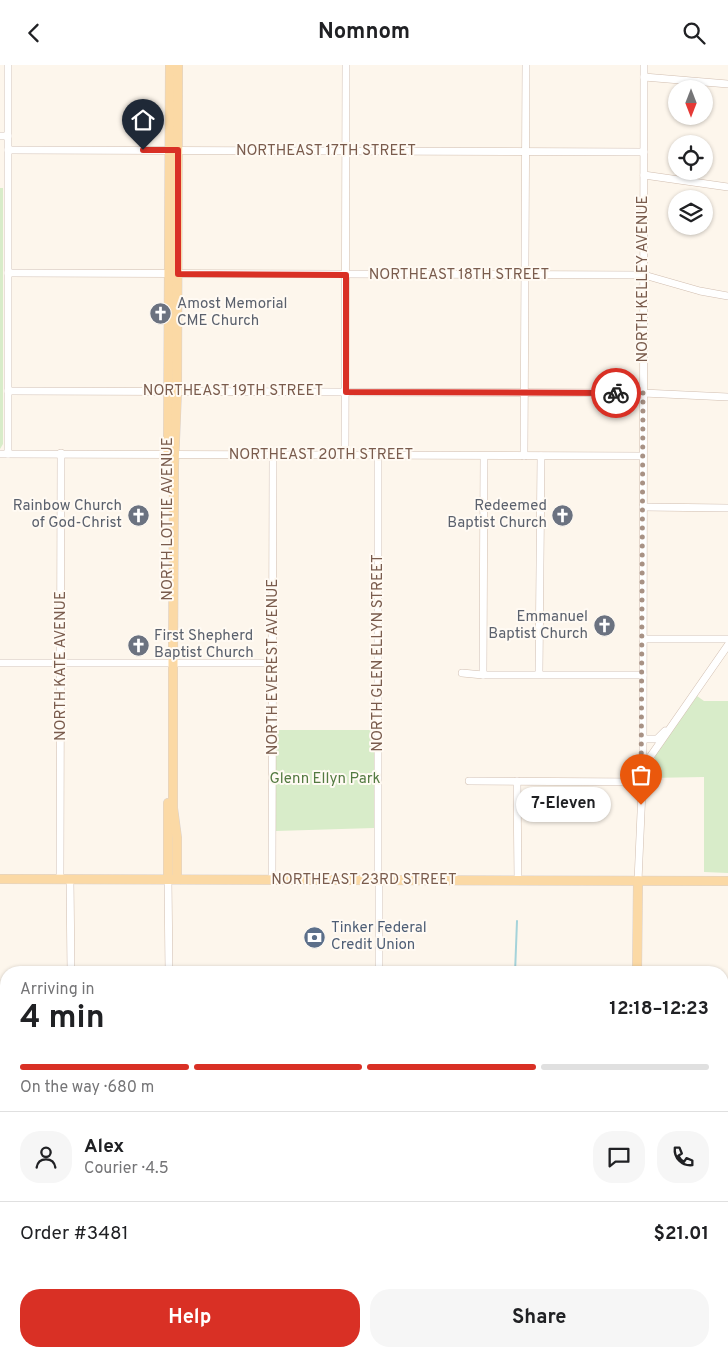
<!DOCTYPE html>
<meta charset="utf-8">
<style>
:root{--surface:#fff;--page:#f6f6f6;--text:#202124;--muted:#757577;--line:#e0e0e0;--accent:#d93025}
body{margin:0;font-family:Overpass,sans-serif;background:var(--page);color:var(--text);height:100vh;display:flex;flex-direction:column;font-size:19px;white-space:nowrap}
*{box-sizing:border-box;margin:0}
p{font-size:16px;color:var(--muted)}
.icon{flex:none;width:28px;height:28px;fill:none;stroke:currentColor;stroke-width:2;stroke-linecap:round;stroke-linejoin:round}
.map{position:relative;flex:1;overflow:hidden}
.drawer{position:absolute;left:0px;top:901px;width:729px;height:391px;display:flex;flex-direction:column;background:var(--surface);border-radius:20px 20px 0 0;box-shadow:0 1px 4px #0004}
.drawer>*{flex:none}
.needle{width:32px;rotate:180deg}
.tools{position:absolute;left:668px;top:15px;display:grid;gap:10px}
.tools a{display:grid;place-items:center;width:45px;height:45px;border-radius:50%;background:var(--surface);box-shadow:0 1px 4px #0004;font-size:25px}
.pin{position:absolute;display:grid;place-items:center;width:42px;height:42px;color:#fff;margin:-51px -21px;border-radius:50% 50% 50% 0;rotate:-45deg;box-shadow:0 0 5px #0007}
.pin .icon{rotate:45deg}
.courier{position:absolute;display:grid;place-items:center;width:50px;height:50px;margin:-25px;border:4px solid #d93025;border-radius:50%;background:#fff;color:#222;box-shadow:0 1px 6px #0007}
.bubble{position:absolute;height:35px;border-radius:18px;background:var(--surface);box-shadow:0 1px 4px #0004;font-size:16px;font-weight:700;line-height:35px;text-align:center}
.headline em{font-style:normal;font-weight:700}
.headline div{display:flex;flex-direction:column-reverse}
.headline{display:flex;align-items:center;justify-content:space-between;height:85px;padding:0 20px}
h1{font-size:32px;font-weight:700;line-height:38px}
.bar{display:grid;grid-template-columns:repeat(4,1fr);gap:8px 5px;align-content:center;height:60px;padding:0 20px}
.bar i{height:6px;border-radius:4px;background:var(--line)}
.bar .current{background:var(--accent)}
.bar p{grid-column:span 4}
.line{display:flex;align-items:center;gap:12px;padding:0 20px;border-top:1px solid var(--line)}
.line div{flex:1}
.round{display:grid;place-items:center;flex:none;width:52px;height:52px;border-radius:20px;background:var(--page)}
.cta{display:flex;gap:10px;margin-top:auto;padding:10px 20px}
.cta a{flex:1;height:58px;border-radius:20px;background:var(--accent);color:#fff;font-size:20px;font-weight:700;line-height:58px;text-align:center}
.cta a+a{background:var(--page);color:var(--text)}
header{display:flex;justify-content:space-between;align-items:center;height:65px;padding:0 20px;background:var(--surface);font-size:22px;font-weight:700}
.map>svg:first-child{display:block}
</style>
<header><svg class="icon" aria-label="back" viewBox="0 0 24 24"><path d="M15 5l-7 7 7 7"/></svg>Nomnom<svg class="icon" aria-label="search" viewBox="0 0 24 24"><circle cx="10" cy="10" r="6"/><path d="M15 15l6 6"/></svg></header>
<div class="map">
<svg width="728" height="1292" viewBox="0 0 728 1292">
<defs>
<pattern id="forest-firs" width="22" height="20" patternUnits="userSpaceOnUse" patternTransform="scale(1.25)"><rect width="22" height="20" fill="#d8ecc9"/><path d="M5 1l3.5 6h-7zM16 11l3.5 6h-7z" fill="#b4c2a5"/></pattern>
</defs>
<rect width="100%" height="100%" fill="#fdf6ec"/>
<polygon fill="url(#forest-firs)" points="302,1286 369,1286 366,1292 303,1292"/>
<g fill="#d8ecc9">
<polygon points="0,123 3,123 3,379 0,384"/>
<polygon points="697,631 704,636 728,636 728,808 704,807 704,712 649,713 656,689"/>
<polygon points="276,665 374,665 374,763 276,766"/>
</g>
<g fill="none" stroke-linecap="round" stroke-linejoin="round">
<g stroke="#a5d3da" stroke-width="2">
<polyline points="515,908 517,856"/>
<polyline points="296,1286 296,1292"/>
</g>
<defs>
<g id="minor">
<polyline points="644,12 728,19"/>
<polyline points="0,71 8,71"/>
<polyline points="8,85 644,87"/>
<polyline points="644,110 728,122"/>
<polyline points="8,208 644,210 700,226 728,231"/>
<polyline points="8,326 643,328 728,332"/>
<polyline points="0,389 643,391"/>
<polyline points="8,389 8,0"/>
<polyline points="345,390 346,0"/>
<polyline points="524,391 526,0"/>
<polyline points="643,442 728,443"/>
<polyline points="643,574 728,574"/>
<polyline points="0,598 273,598"/>
<polyline points="462,608 483,610 643,610"/>
<polyline points="539,609 541,391"/>
<polyline points="483,610 484,391"/>
<polyline points="643,674 657,674 665,666"/>
<polyline points="643,695 648,695 728,580"/>
<polyline points="469,716 642,717"/>
<polyline points="517,716 518,816"/>
<polyline points="60,814 61,388"/>
<polyline points="70,814 71,908"/>
<polyline points="168,814 169,908"/>
<polyline points="272,815 273,390"/>
<polyline points="378,815 378,391"/>
<polyline points="638,816 643,702 644,0"/>
<polyline points="379,908 379,815"/>
<polyline points="0,1084 6,1084"/>
<polyline points="722,1242 728,1242"/>
<polyline points="168,1286 168,1292"/>
<polyline points="432,1286 432,1292"/>
</g>
<g id="major">
<polyline points="168,392 170,0"/>
<polyline points="0,814 728,816"/>
<polyline points="168,814 168,738"/>
<polyline points="177,814 177,773 173,743 173,598 174,400 177,326 178,0"/>
<polyline points="637,908 638,816"/>
<polyline points="638,1292 638,1286"/>
</g>
</defs>
<use href="#minor" stroke="#d1beb0" stroke-width="8"/>
<use href="#major" stroke="#dad1cd" stroke-width="10"/>
<use href="#minor" stroke="#fff" stroke-width="7"/>
<use href="#major" stroke="#fbd9a5" stroke-width="9"/>
</g>
<g fill="none" stroke-linecap="round" stroke-linejoin="round">
<polyline stroke="#a89285" stroke-width="5" stroke-dasharray="0 9" points="616,328 643,328 641,740"/>
<polyline stroke="#d93025" stroke-width="6" points="143,85 178,85 178,209 346,210 346,327 616,328"/>
</g>
<defs>
<symbol id="church-disc" viewBox="-11 -11 22 22"><circle r="9.5" fill="#6b7280" stroke="#fffaf3"/><path d="M-1.2-6h2.4v3.5h3.3v2.4h-3.3V6h-2.4V-.1h-3.3v-2.4h3.3Z" fill="#fff"/></symbol>
<symbol id="bank-disc" viewBox="-11 -11 22 22"><circle r="9.5" fill="#5c6f8a" stroke="#fffaf3"/><path d="M-6-4H6V4H-6ZM0-2.3a2.3 2.3 0 1 0 0 4.6a2.3 2.3 0 1 0 0-4.6Z" fill="#fff"/></symbol>
</defs>
<g fill-rule="evenodd">
<use href="#church-disc" x="148" y="236" width="25" height="25"/>
<use href="#church-disc" x="126" y="438" width="25" height="25"/>
<use href="#church-disc" x="550" y="438" width="25" height="25"/>
<use href="#church-disc" x="592" y="548" width="25" height="25"/>
<use href="#church-disc" x="126" y="568" width="25" height="25"/>
<use href="#bank-disc" x="302" y="860" width="25" height="25"/>
</g>
<g text-anchor="middle" dominant-baseline="central" stroke-width="4" stroke-linejoin="round" paint-order="stroke">
<g font-size="15" fill="#7a5c4d" stroke="#fffaf3">
<text x="326" y="86">NORTHEAST 17TH STREET</text>
<text x="459" y="210">NORTHEAST 18TH STREET</text>
<text transform="translate(643 214) rotate(-90)">NORTH KELLEY AVENUE</text>
<text x="233" y="326">NORTHEAST 19TH STREET</text>
<text x="321" y="390">NORTHEAST 20TH STREET</text>
<text transform="translate(168 454) rotate(-90)">NORTH LOTTIE AVENUE</text>
<text transform="translate(378 588) rotate(-90)">NORTH GLEN ELLYN STREET</text>
<text transform="translate(61 601) rotate(-90)">NORTH KATE AVENUE</text>
<text transform="translate(273 602) rotate(-90)">NORTH EVEREST AVENUE</text>
<text x="364" y="815">NORTHEAST 23RD STREET</text>
</g>
<g font-size="15" fill="#5b616d" stroke="#fffaf3" text-anchor="end">
<text x="177" y="239" text-anchor="start">Amost Memorial<tspan x="177" dy="17">CME Church</tspan></text>
<text x="122" y="441">Rainbow Church<tspan x="122" dy="17">of God-Christ</tspan></text>
<text x="547" y="441">Redeemed<tspan x="547" dy="17">Baptist Church</tspan></text>
<text x="588" y="552">Emmanuel<tspan x="588" dy="17">Baptist Church</tspan></text>
<text x="154" y="571" text-anchor="start">First Shepherd<tspan x="154" dy="17">Baptist Church</tspan></text>
</g>
<g font-size="15" fill="#537a41" stroke="#fffaf3">
<text x="325" y="714">Glenn Ellyn Park</text>
</g>
<g font-size="15" fill="#4e5e75" stroke="#fffaf3" text-anchor="start">
<text x="331" y="863">Tinker Federal<tspan x="331" dy="17">Credit Union</tspan></text>
</g>
</g>
</svg>
<div class="tools">
<a><svg class="needle" viewBox="-14 -14 28 28"><path d="M0-13l5 13h-10z" fill="#e53935"/><path d="M0 13l5-13h-10z" fill="#757577"/></svg></a>
<a><svg class="icon" aria-label="locate" viewBox="0 0 24 24"><circle cx="12" cy="12" r="6"/><path d="M12 2v4M12 18v4M2 12h4M18 12h4"/></svg></a>
<a><svg class="icon" aria-label="layers" viewBox="0 0 24 24"><path d="M12 4l9 5-9 5-9-5zM3 14l9 5 9-5"/></svg></a>
</div>
<div class="pin" style="left:641px;top:740px;background:#ea580c"><svg class="icon" aria-label="bag" viewBox="0 0 24 24"><path d="M5 8h14l-1 12H6zM9 8a3 3 0 0 1 6 0"/></svg></div>
<div class="pin" style="left:143px;top:85px;background:#1f2937"><svg class="icon" aria-label="home" viewBox="0 0 24 24"><path d="M3 11l9-7 9 7M6 9v11h12V9"/></svg></div>
<div class="courier" style="left:616px;top:328px"><svg class="icon" aria-label="bike" viewBox="0 0 24 24"><circle cx="6" cy="16" r="4"/><circle cx="18" cy="16" r="4"/><path d="M6 16l4-8h5l3 8M10 8l3 8H6M13 5h3"/></svg></div>
<div class="bubble" style="left:516px;top:722px;width:95px">7-Eleven</div>
<section class="drawer">
<div class="headline"><div><h1>4 min</h1><p>Arriving in</p></div><em>12:18–12:23</em></div>
<div class="bar"><i class="current"></i><i class="current"></i><i class="current"></i><i></i><p>On the way · 680 m</p></div>
<div class="line" style="height:90px"><a class="round"><svg class="icon" aria-label="person" viewBox="0 0 24 24"><circle cx="12" cy="8" r="4"/><path d="M4 21q1-7 8-7t8 7"/></svg></a><div><b>Alex</b><p>Courier · 4.5</p></div><a class="round"><svg class="icon" aria-label="chat" viewBox="0 0 24 24"><path d="M4 5h16v11H9l-5 4z"/></svg></a><a class="round"><svg class="icon" aria-label="phone" viewBox="0 0 24 24"><path d="M5 4h4l2 5-3 2q2 4 5 5l2-3 5 2v4C11 20 4 13 5 4z"/></svg></a></div>
<div class="line" style="height:65px"><div>Order #3481</div><b>$21.01</b></div>
<div class="cta"><a>Help</a><a>Share</a></div>
</section>
</div>
